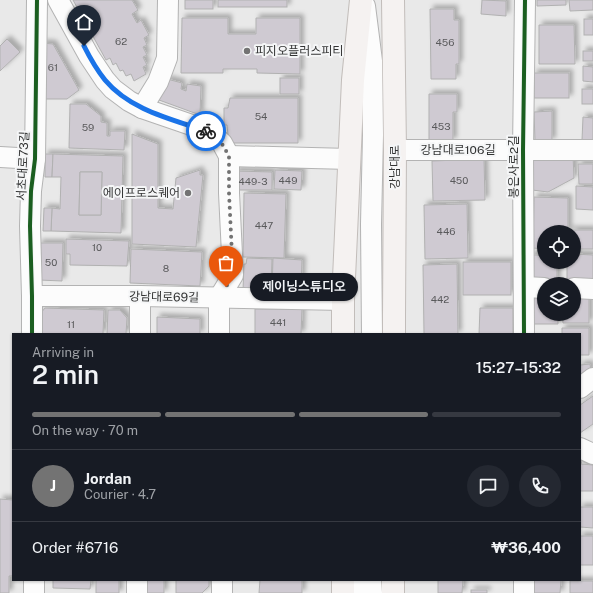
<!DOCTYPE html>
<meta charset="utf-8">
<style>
:root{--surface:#171b24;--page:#242831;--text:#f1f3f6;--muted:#9ea1a6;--line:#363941;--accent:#737373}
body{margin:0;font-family:"Public Sans","Noto Sans KR",sans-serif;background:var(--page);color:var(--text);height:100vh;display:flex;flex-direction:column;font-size:15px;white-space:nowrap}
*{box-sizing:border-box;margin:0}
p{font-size:13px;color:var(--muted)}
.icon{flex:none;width:22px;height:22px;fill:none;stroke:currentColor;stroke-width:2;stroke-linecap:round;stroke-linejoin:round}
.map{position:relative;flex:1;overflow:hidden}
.drawer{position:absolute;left:12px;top:333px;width:569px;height:248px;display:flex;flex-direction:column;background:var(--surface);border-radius:0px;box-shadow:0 1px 3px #0004}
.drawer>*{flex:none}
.controls{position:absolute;left:537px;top:225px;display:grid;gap:8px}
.controls a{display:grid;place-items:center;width:44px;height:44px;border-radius:50%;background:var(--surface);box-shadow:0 1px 3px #0004;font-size:20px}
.pin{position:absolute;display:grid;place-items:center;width:34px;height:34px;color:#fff;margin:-41px -17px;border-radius:50% 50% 50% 0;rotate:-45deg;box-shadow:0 0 4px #0007}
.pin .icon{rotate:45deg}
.courier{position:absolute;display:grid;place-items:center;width:40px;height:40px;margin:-20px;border:3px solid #1a73e8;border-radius:50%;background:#fff;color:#222;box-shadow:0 1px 5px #0007}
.bubble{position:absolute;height:28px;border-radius:14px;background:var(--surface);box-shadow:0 1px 3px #0004;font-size:13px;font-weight:600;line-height:28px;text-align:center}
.head em{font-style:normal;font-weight:600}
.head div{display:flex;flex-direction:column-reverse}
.head{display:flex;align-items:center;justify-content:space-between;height:68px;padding:0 20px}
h1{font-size:26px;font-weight:600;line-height:30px}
.bar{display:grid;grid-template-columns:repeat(4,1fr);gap:6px 4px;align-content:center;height:48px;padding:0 20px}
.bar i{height:5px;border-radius:3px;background:var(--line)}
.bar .selected{background:var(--accent)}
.bar p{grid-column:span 4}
.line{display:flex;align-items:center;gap:10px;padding:0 20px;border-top:1px solid var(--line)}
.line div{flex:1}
.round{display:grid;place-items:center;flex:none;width:42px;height:42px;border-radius:21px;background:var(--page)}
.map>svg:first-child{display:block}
</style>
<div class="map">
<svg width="593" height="593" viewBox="0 0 593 593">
<defs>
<filter id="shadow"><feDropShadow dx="3.5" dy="-3.5" stdDeviation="2" flood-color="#0004"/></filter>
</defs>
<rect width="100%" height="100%" fill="#e9e9e9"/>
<g fill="#cfcad2" stroke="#b1b1b1" fill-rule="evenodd" filter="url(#shadow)">
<polygon points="73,0 132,0 138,10 132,14 137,23 141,20 149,35 144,38 147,45 143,47 147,55 143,57 147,65 143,67 146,74 134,81 131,74 126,76 123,70 120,71 116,63 113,65 110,58 106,60"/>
<rect x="185" y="0" width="28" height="9"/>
<rect x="218" y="0" width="69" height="7"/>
<polygon points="482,0 506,1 506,16 481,14"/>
<polygon points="537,0 566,0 566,5 537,6"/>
<polygon points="569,0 593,0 593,10 570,11"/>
<polygon points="430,9 454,9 454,20 459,20 459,64 456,64 456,79 431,79"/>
<polygon points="182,18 228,18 228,34 256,34 256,18 300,18 300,74 257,73 257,69 223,69 223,73 181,73"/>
<rect x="584" y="19" width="9" height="16"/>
<polygon points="539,25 574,25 575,64 539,64"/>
<polygon points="7,39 20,52 0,71 0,46"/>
<polygon points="42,43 53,44 79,90 67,99 39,99"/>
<rect x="583" y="51" width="10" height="10"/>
<polygon points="583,66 593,67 593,82 583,81"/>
<rect x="534" y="73" width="35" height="25"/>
<rect x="280" y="78" width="19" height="16"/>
<polygon points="167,79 182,83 181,89 186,91 187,84 201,86 200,115 159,100"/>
<rect x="582" y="89" width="11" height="15"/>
<polygon points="429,94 457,94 457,112 453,112 453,141 429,140"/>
<polygon points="230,98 298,98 298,143 232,143 228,135 227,125 224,125 224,108 228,108"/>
<polygon points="70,104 86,104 101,116 101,122 107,123 107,136 110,136 110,131 125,131 124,150 69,148"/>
<polygon points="552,111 552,141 535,141 534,112"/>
<polygon points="583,117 593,118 593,140 582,140"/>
<polygon points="132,134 158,144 158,208 173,209 176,178 200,170 200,175 203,175 196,247 132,244"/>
<polygon points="45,154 53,154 52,177 45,177"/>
<path d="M53,154L123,156L121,233L51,231L52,208L60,209L61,177H52ZM80,172H102L101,215H79Z"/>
<polygon points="538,155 573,155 574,178 548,192 532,190 533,161"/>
<polygon points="484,159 485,200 433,201 432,161"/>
<polygon points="578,164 593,164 593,184 579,184"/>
<polygon points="275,170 302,171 301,190 274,189"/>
<polygon points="235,171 272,172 272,190 235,190"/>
<polygon points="80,172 102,172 101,215 79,215"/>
<polygon points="576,186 593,187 593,210 576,209"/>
<polygon points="244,193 286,194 284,258 243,257"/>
<polygon points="534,197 568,198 568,230 593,230 593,249 574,249 574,232 544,232 544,249 533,248"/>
<polygon points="467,204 468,258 425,259 424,205"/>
<polygon points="44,208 52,208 51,231 43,231"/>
<polygon points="66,239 129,241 127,266 70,265 70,254 66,254"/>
<polygon points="39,243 63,243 62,281 39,280"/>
<polygon points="131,249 202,252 200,286 130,283"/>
<polygon points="574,254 593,255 593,283 567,283 567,262 574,262"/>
<polygon points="530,255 544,255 544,262 557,262 557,282 531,282"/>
<polygon points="247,258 272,259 271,291 243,290 244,264 246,264"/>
<polygon points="273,258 302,260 301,291 272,290"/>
<rect x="463" y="262" width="48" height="33"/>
<polygon points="457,264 458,334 424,334 423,265"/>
<polygon points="574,295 589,295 589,323 563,323 562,314 574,314"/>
<polygon points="531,297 544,297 544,314 558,314 558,324 531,324"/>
<polygon points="45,308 104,310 103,334 39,334 40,314"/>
<polygon points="480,308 513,308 513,334 479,334"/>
<polygon points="255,309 302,309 301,334 255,334"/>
<polygon points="108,310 120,310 127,318 126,334 107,334"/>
<polygon points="157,317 200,319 200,334 157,334"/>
<polygon points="562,328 589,328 589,355 580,355 580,334 562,334"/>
<polygon points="590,364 591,371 580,377 580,365"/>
<polygon points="593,396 593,424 580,433 580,405"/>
<polygon points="580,460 582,461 581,464 593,465 593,491 580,491"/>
<polygon points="0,499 13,500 13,576 9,576 9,593 0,593"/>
<polygon points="580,507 593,507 593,528 580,527"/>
<rect x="580" y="536" width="13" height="29"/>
<polygon points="53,580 91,580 90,589 53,588"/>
<rect x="96" y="580" width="23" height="13"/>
<polygon points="141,580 164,580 164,593 142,593"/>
<polygon points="176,580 209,580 209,586 202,593 176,593"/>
<polygon points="260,580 302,580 302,593 259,593"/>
<polygon points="438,580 463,580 462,593 438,593"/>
<polygon points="529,580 561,580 560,593 530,593"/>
<rect x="570" y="581" width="23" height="12"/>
<rect x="471" y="590" width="16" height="3"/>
</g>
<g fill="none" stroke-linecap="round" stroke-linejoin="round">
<defs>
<g id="minor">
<polyline points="58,0 89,56 105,80 113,89 129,101 142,108 209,131 222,143 229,156 229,193 233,275 219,298 219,334"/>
<polyline points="365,6 372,61 373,135 371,224 372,334"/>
<polyline points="142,108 158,82 167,58 168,0"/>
<polyline points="395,150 593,150"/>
<polyline points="229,156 350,159"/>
<polyline points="0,157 35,159"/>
<polyline points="525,287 544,288"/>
<polyline points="574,288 593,289"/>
<polyline points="32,296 140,296 343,300"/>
<polyline points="32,334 32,296 30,226 31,191 35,159 37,0"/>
<polyline points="140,334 140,296"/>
<polyline points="524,334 523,150 525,0"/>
<polyline points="580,388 593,378"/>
<polyline points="580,448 593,454"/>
<polyline points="34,580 34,593"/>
<polyline points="222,580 222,593"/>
<polyline points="371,580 372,593"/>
<polyline points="137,593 137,580"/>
<polyline points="356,593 357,580"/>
<polyline points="524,593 524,580"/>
</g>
<g id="major">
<polyline points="393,0 395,150 394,316 394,334"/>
<polyline points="343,334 343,300 353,80 361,0"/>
<polyline points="343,593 343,580"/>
<polyline points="393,593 393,580"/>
</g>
</defs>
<use href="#minor" stroke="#b3b3b3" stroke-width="22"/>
<use href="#major" stroke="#c2bdba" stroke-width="24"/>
<use href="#minor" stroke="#fcfcfc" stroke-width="20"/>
<use href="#major" stroke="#f5f2f1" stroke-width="22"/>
<defs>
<g id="cycleway">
<polyline points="32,334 32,296 30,226 31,191 35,159 37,0"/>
<polyline points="524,334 523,150 525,0"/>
</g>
</defs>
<use href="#cycleway" stroke="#f5f6f7" stroke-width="6"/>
<use href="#cycleway" stroke="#1b5e20" stroke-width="4"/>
</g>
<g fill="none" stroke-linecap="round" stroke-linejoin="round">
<polyline stroke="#737373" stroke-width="4" stroke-dasharray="0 7.2" points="206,131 222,144 229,156 229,193 233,275 226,287"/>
<path stroke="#1a73e8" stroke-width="5" d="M84,46C90,58 97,70 105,80C130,110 171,119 206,131"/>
</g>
<g fill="#737373" stroke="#f5f6f7" stroke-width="1.5">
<circle cx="247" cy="51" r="4"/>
<circle cx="188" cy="193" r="4"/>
</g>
<g text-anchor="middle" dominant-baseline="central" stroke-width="4" stroke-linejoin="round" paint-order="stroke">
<g font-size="10" fill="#5a5a5c">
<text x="121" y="41">62</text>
<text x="445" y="42">456</text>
<text x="53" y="67">61</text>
<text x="261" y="116">54</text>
<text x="441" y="126">453</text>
<text x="88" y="127">59</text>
<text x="288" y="180">449</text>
<text x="459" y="180">450</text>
<text x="253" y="181">449-3</text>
<text x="264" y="225">447</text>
<text x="446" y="231">446</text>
<text x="97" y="247">10</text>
<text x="51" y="262">50</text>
<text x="166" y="268">8</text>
<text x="440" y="299">442</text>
<text x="278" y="322">441</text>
<text x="71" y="324">11</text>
</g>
<g font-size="12" fill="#333434" stroke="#f5f6f7" text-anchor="start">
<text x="255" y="51">피지오플러스피티</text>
<text x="180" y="193" text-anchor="end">에이프로스퀘어</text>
</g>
<g font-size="12" fill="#333434" stroke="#f5f6f7">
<text x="458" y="150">강남대로106길</text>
<text transform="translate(23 166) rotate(-87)">서초대로73길</text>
<text transform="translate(395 167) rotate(-90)">강남대로</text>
<text transform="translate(514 167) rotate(-90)">봉은사로2길</text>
<text transform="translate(164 297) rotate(1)">강남대로69길</text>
</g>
</g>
</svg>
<div class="controls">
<a><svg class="icon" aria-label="locate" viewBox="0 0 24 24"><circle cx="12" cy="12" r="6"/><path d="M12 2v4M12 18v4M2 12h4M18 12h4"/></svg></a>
<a><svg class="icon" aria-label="layers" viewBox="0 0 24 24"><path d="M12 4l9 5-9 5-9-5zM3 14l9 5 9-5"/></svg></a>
</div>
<div class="pin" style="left:226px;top:287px;background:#ea580c"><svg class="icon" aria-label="bag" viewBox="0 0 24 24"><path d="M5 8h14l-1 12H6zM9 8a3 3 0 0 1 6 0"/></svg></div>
<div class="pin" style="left:84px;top:46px;background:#1f2937"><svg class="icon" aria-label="home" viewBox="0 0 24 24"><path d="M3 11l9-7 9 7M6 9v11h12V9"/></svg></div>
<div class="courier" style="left:206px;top:131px"><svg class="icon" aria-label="bike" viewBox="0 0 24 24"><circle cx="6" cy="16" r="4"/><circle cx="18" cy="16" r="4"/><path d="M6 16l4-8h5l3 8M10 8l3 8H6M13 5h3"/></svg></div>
<div class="bubble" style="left:250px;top:273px;width:108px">제이닝스튜디오</div>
<section class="drawer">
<div class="head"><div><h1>2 min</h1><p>Arriving in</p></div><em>15:27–15:32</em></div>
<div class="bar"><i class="selected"></i><i class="selected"></i><i class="selected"></i><i></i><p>On the way · 70 m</p></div>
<div class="line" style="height:72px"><b class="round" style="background:var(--accent);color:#fff">J</b><div><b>Jordan</b><p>Courier · 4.7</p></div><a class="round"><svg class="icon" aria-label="chat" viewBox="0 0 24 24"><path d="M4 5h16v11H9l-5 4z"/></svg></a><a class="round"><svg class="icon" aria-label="phone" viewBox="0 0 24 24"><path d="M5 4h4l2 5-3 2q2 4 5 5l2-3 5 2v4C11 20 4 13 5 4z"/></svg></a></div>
<div class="line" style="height:52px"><div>Order #6716</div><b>₩36,400</b></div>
</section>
</div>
